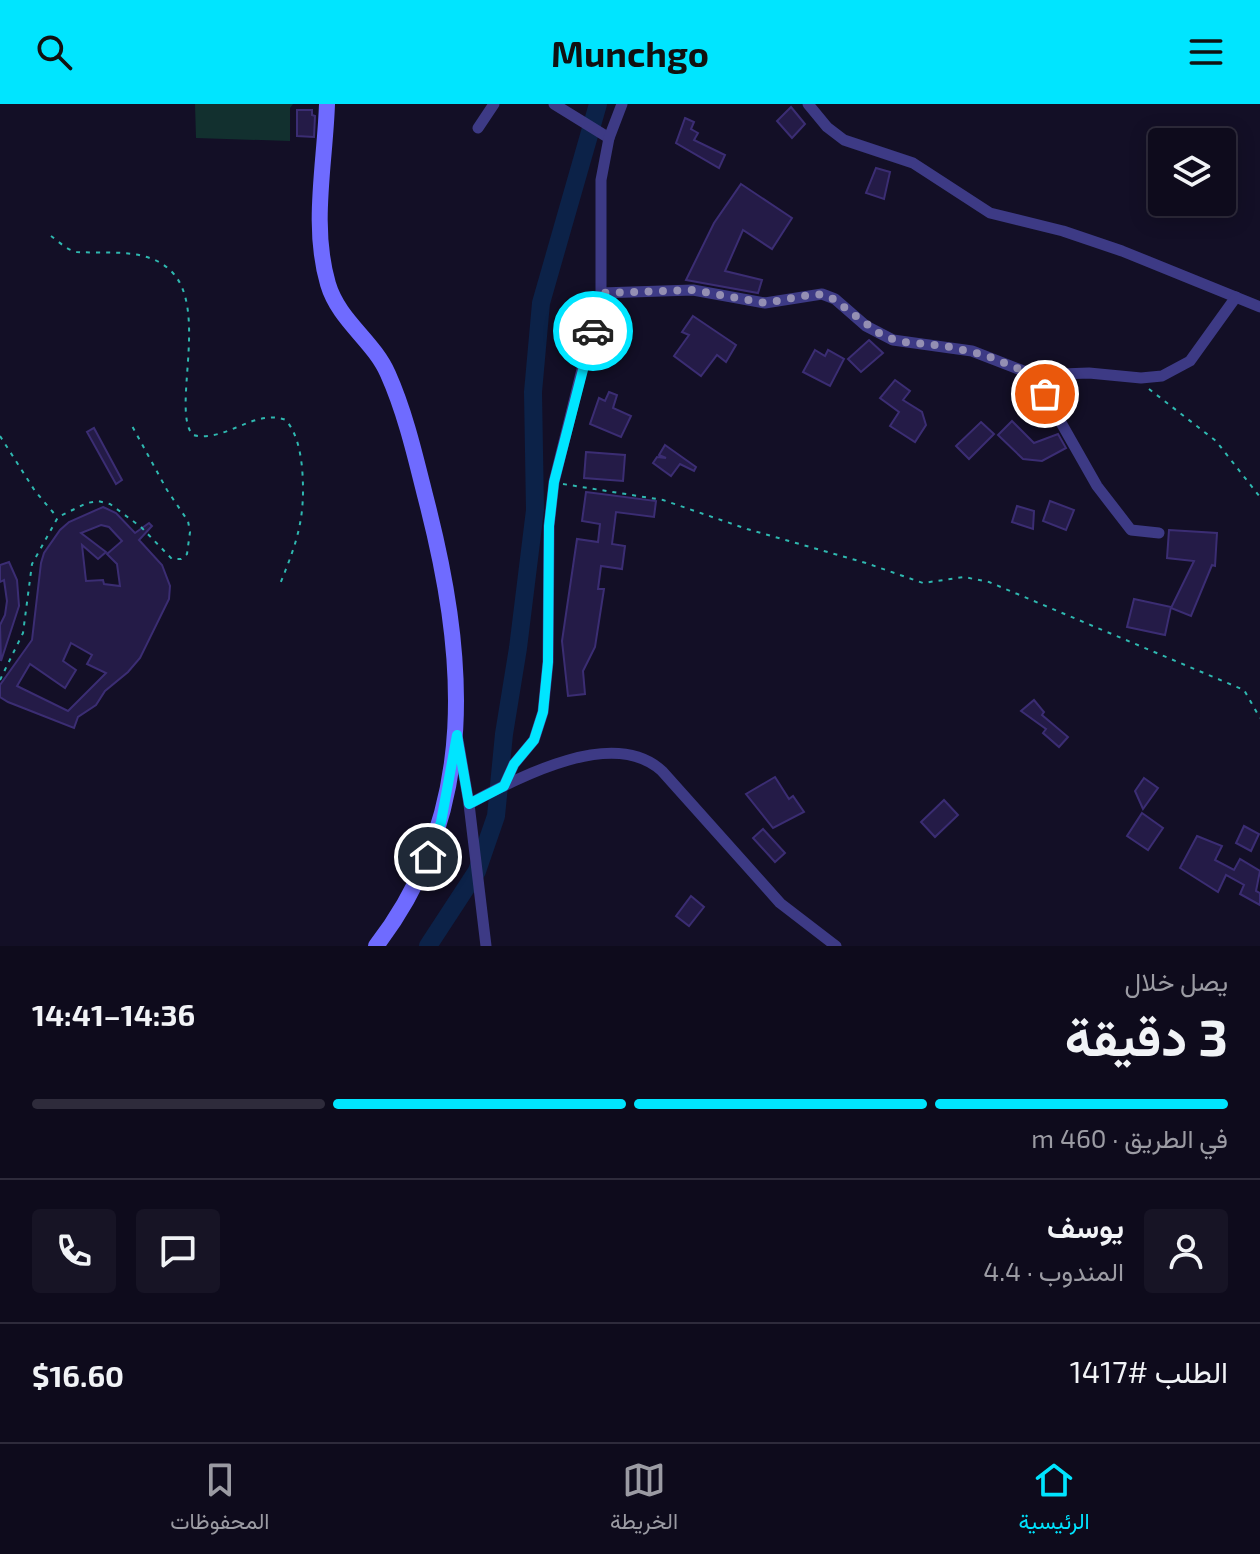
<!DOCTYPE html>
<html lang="ar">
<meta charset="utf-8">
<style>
:root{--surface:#0e0b1c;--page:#171425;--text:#f1f3f6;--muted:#9b9ba3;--line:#2e2b3b;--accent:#00e5ff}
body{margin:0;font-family:"Exo 2",Vazirmatn,sans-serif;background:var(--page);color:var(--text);direction:rtl;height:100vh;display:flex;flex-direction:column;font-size:30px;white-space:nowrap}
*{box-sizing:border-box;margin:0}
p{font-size:26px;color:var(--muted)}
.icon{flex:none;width:44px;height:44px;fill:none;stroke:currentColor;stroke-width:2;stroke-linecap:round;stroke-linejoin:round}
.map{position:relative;height:842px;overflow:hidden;direction:ltr}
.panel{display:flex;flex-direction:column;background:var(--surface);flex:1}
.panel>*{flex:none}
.fabs{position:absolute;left:1148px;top:24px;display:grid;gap:16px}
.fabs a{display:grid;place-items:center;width:88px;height:88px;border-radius:8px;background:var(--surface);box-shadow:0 4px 20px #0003,0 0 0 2px var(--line);font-size:40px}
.pin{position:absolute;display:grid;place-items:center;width:68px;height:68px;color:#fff;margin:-34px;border:4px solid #fff;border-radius:50%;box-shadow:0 2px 8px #0007}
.courier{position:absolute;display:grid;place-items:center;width:80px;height:80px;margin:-40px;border:6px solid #00e5ff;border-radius:50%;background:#fff;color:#222;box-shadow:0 2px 10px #0007}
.summary em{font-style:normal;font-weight:700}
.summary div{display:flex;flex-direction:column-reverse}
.summary{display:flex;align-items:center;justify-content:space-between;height:136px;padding:0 32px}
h1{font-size:52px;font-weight:700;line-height:60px}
.bar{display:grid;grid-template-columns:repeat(4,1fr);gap:12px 8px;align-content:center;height:96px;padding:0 32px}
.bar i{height:10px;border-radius:6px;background:var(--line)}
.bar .current{background:var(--accent)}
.bar p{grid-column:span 4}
.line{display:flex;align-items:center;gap:20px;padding:0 32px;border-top:2px solid var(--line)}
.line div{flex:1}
.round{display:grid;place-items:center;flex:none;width:84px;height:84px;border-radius:8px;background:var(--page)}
header{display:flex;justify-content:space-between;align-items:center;height:104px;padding:0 32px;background:var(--accent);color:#111;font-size:36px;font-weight:700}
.tab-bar{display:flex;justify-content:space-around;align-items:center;height:112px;border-top:2px solid var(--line);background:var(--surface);font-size:22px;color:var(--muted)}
.tab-bar a{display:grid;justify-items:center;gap:4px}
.tab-bar .current{color:var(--accent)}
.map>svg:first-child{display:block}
</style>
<header><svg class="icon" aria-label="menu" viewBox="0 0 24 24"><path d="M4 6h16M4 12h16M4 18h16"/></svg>Munchgo<svg class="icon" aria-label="search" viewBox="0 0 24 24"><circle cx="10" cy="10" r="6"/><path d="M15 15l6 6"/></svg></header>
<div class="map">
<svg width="1260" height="842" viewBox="0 0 1260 842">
<rect width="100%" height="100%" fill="#130f26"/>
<polygon fill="#12302f" points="195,0 293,0 290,4 290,37 196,34"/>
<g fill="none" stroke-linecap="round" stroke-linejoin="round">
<polyline stroke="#0c2248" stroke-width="18" points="428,842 477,767 496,712 504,630 518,544 535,406 533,288 541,199 598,0"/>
</g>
<g fill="#241b47" stroke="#3b2d73" stroke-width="2" fill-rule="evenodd">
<polygon points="791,3 805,20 792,34 777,17"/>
<polygon points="297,6 312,6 312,11 315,12 314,33 297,32"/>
<polygon points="685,14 694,18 691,25 698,29 694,36 725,51 719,64 676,39"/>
<polygon points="876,64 890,68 884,95 866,89"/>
<polygon points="741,80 792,114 772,145 743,126 725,167 762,176 758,189 686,176 714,119"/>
<polygon points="693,212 736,241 726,258 717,251 701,272 674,252 689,231 682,228"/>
<polygon points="869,236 883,249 861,268 848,255"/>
<polygon points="815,246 825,252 828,246 844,255 830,282 803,268"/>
<polygon points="895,276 910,287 903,296 922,308 926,321 915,338 890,322 899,308 880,294"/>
<polygon points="609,288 617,291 613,304 631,312 621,333 590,320 599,294 605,297"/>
<polygon points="1012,317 1034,339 1058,330 1066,344 1042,357 1023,355 998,331"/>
<polygon points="981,318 994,330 969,355 956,342"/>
<polygon points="94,324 122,376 116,380 87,328"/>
<polygon points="665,341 696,363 694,367 680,360 671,372 653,359 657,353 666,354 659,351"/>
<polygon points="586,348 625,351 623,377 584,374"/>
<polygon points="586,388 656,397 654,413 616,408 612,440 625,442 622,465 601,462 598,485 604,485 595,543 583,567 585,590 568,592 562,537 577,435 598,438 600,420 582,417"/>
<polygon points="1050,397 1074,406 1066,426 1043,417"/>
<polygon points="1017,402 1034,407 1033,425 1012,418"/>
<path d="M103,403L116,409L135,429L149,419L152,422L139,436L162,461L170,482L169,495L140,554L128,568L105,587L96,601L78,613L74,624L8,598L0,593V581L32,536L41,459L44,449L60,426L69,418ZM101,421L109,423L122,437L107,450L117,460L120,482L104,480L103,476L86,477L82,441L98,455L106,448L81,429ZM71,539L92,551L87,560L106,569L68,607L17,582L30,560L65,584L76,566L63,557Z"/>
<polygon points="1169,426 1217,429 1215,462 1212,461 1191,512 1171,504 1194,457 1167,454"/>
<polygon points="9,458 17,476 19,502 1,557 0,521 5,511 7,497 4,476 0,478 0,461"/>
<polygon points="1134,495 1171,503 1165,531 1127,523"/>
<polygon points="1034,596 1044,608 1042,611 1068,633 1059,643 1043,629 1046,625 1021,607"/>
<polygon points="775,673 789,695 793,692 804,708 773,724 746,690"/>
<polygon points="1144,674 1158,684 1143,705 1135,687"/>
<polygon points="944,696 958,711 935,733 921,718"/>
<polygon points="1142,709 1163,724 1148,746 1127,732"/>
<polygon points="1244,722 1259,730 1251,747 1236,739"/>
<polygon points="763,725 785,749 775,758 753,734"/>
<polygon points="1197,732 1222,742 1215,756 1234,766 1240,755 1260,767 1256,787 1260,789 1260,801 1240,790 1244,781 1226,771 1218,788 1180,764"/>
<polygon points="691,792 704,803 689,822 676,812"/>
</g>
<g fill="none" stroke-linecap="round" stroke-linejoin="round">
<g stroke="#2fb8b0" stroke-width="2" stroke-dasharray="4 6" stroke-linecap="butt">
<path d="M51,132C58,137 68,147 77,148C108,150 148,143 172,168C209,206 171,308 193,331C226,339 254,304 286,316C297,330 300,346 302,363C306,412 298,436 280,480"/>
<polyline points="1149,285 1216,337 1260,393"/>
<polyline points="0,332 35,387 57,413"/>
<polyline points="563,380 663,396 747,425 866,459 923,479 964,473 989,478 1244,586 1260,614"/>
<polyline points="0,576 23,529 32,460 58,413 87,399 98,397 110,400 141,423 172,455 181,455 187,450 190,428 188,417 167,386 131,320"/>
</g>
<g stroke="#3d3a85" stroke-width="11">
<polyline points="554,0 609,34"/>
<polyline points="808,0 827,23 844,36 913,59 990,109 1063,127 1122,147 1260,203"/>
<polyline points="478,24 494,0"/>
<polyline points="601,189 693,186 765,199 822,190 835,195 866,222 893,236 972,247 1034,271 1089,269 1141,274 1162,272 1190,257 1236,193"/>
<polyline points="1034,271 1097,382 1131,426 1159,429"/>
<polyline points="458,636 469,700 486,842"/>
<polyline points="504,682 514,660 534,636 543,608 548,558 549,422 554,378 601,189 601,76 609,34 622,0"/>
<path d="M469,700C518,674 613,622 662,667L780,799L836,842"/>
</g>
<path stroke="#6f6bff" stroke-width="16" d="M327,0C325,60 311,122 328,180C339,217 373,236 388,270C405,308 415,351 425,391C466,548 481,706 376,842"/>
</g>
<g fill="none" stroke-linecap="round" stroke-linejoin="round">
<polyline stroke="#948fb3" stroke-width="8" stroke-dasharray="0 14.4" points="593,227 601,189 693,186 765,199 815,190 829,192 883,232 903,238 946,242 985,251 1034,271 1045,290"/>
<polyline stroke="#00e5ff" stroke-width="10" points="428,753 441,718 457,631 469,700 504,682 514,660 534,636 543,608 548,558 549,422 554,378 593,227"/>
</g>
</svg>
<div class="fabs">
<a><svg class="icon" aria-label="layers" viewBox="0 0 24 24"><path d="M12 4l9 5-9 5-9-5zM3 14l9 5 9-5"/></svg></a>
</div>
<div class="pin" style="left:1045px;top:290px;background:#ea580c"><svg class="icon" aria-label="bag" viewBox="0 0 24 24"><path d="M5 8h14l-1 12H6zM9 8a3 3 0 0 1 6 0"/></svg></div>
<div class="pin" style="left:428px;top:753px;background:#1f2937"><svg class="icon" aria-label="home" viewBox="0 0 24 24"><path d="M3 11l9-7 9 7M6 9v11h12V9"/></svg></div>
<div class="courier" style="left:593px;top:227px"><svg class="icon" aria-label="car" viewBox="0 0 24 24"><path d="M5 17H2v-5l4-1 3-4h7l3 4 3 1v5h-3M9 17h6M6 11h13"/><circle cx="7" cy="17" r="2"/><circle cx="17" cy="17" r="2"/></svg></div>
</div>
<section class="panel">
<div class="summary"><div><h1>3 دقيقة</h1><p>يصل خلال</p></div><em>14:36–14:41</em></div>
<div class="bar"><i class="current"></i><i class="current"></i><i class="current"></i><i></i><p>في الطريق · 460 m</p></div>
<div class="line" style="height:144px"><a class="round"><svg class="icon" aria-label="person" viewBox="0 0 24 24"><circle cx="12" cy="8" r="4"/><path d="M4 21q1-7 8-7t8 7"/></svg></a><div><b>يوسف</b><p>المندوب · 4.4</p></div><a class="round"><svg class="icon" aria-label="chat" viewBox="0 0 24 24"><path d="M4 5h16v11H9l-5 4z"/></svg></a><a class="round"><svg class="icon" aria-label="phone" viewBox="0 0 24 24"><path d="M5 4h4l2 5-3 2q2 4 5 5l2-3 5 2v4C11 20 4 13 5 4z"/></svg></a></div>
<div class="line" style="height:104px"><div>الطلب #1417</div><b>$16.60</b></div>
</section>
<nav class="tab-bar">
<a class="current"><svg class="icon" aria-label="home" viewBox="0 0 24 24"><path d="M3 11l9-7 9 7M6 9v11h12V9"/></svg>الرئيسية</a>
<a><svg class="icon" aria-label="map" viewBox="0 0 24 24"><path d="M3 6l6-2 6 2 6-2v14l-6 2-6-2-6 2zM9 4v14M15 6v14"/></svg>الخريطة</a>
<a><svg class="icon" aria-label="saved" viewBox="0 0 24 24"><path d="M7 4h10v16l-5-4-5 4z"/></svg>المحفوظات</a>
</nav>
